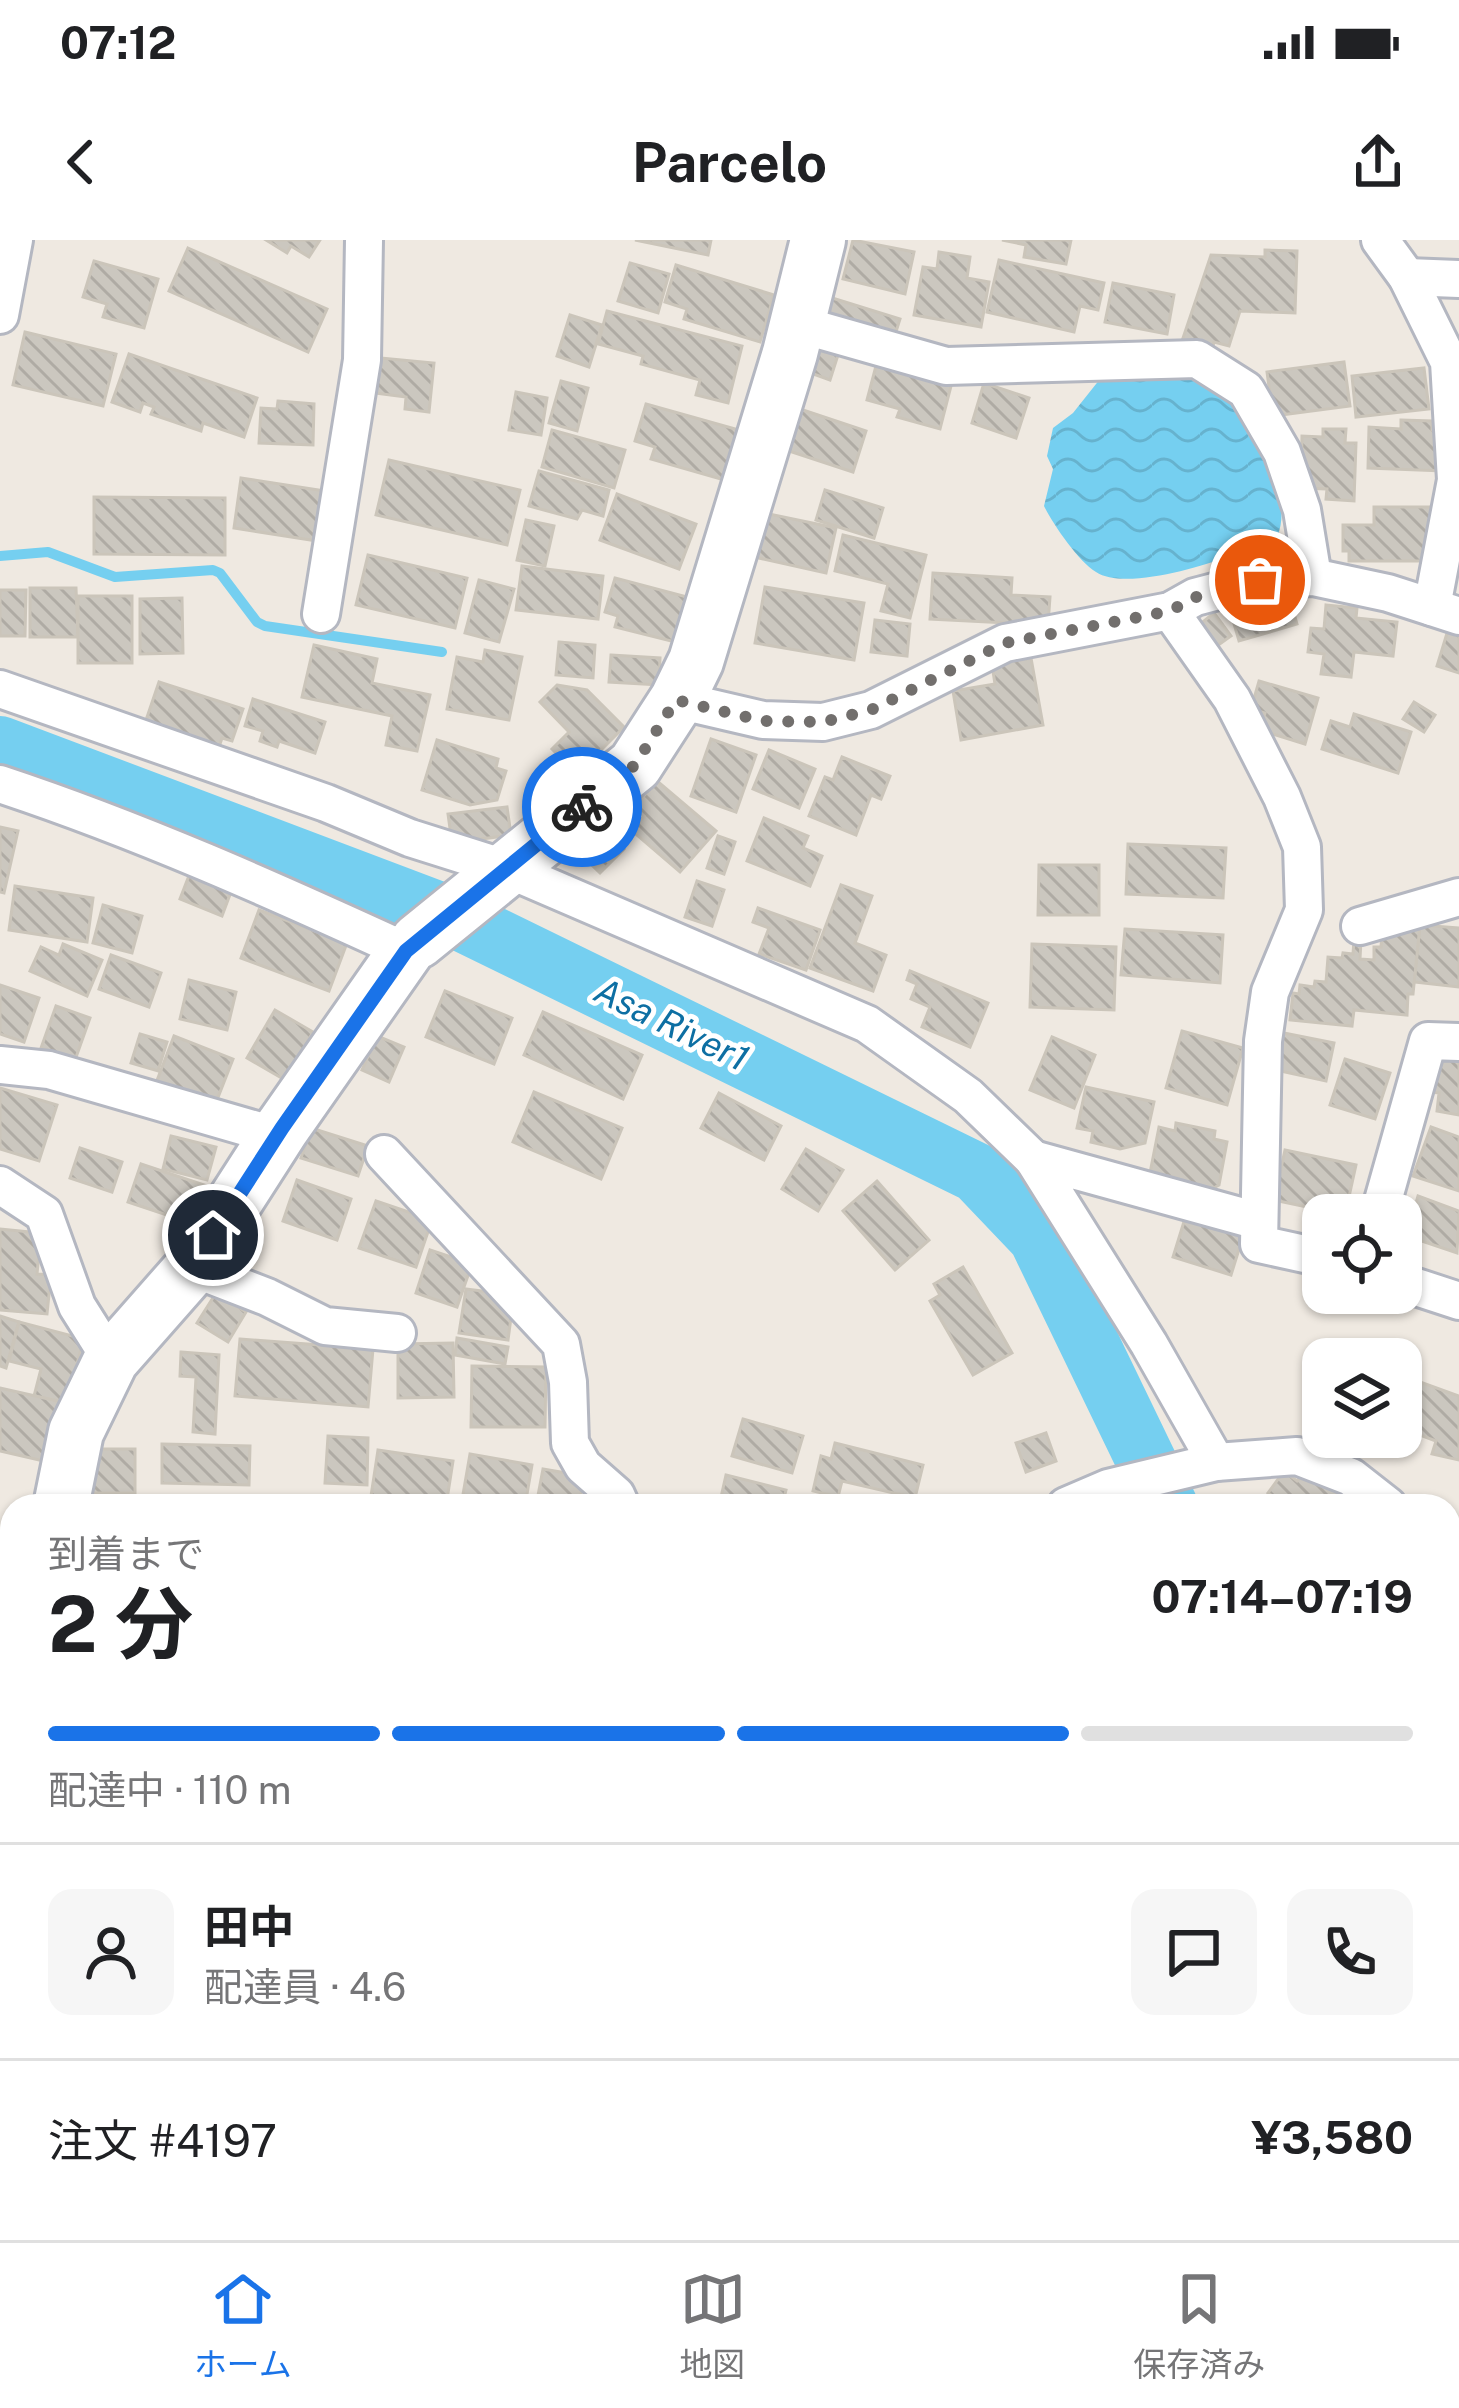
<!DOCTYPE html>
<html lang="ja">
<meta charset="utf-8">
<style>
:root{--surface:#fff;--page:#f6f6f6;--text:#202124;--muted:#757577;--line:#e0e0e0;--accent:#1a73e8}
body{margin:0;font-family:"Public Sans","Noto Sans JP",sans-serif;background:var(--page);color:var(--text);height:100vh;display:flex;flex-direction:column;font-size:45px;white-space:nowrap}
*{box-sizing:border-box;margin:0}
p{font-size:39px;color:var(--muted)}
.icon{flex:none;width:66px;height:66px;fill:none;stroke:currentColor;stroke-width:2;stroke-linecap:round;stroke-linejoin:round}
.map{position:relative;flex:1;overflow:hidden}
.panel{position:absolute;left:0px;top:1254px;width:1461px;height:747px;display:flex;flex-direction:column;background:var(--surface);border-radius:36px 36px 0 0;box-shadow:0 3px 9px #0004}
.panel>*{flex:none}
.fabs{position:absolute;left:1302px;top:954px;display:grid;gap:24px}
.fabs a{display:grid;place-items:center;width:120px;height:120px;border-radius:24px;background:var(--surface);box-shadow:0 3px 9px #0004;font-size:60px}
.pin{position:absolute;display:grid;place-items:center;width:102px;height:102px;color:#fff;margin:-51px;border:6px solid #fff;border-radius:50%;box-shadow:0 3px 12px #0007}
.courier{position:absolute;display:grid;place-items:center;width:120px;height:120px;margin:-60px;border:9px solid #1a73e8;border-radius:50%;background:#fff;color:#222;box-shadow:0 3px 15px #0007}
.head em{font-style:normal;font-weight:700}
.head div{display:flex;flex-direction:column-reverse}
.head{display:flex;align-items:center;justify-content:space-between;height:204px;padding:0 48px}
h1{font-size:78px;font-weight:700;line-height:90px}
.bar{display:grid;grid-template-columns:repeat(4,1fr);gap:18px 12px;align-content:center;height:144px;padding:0 48px}
.bar i{height:15px;border-radius:9px;background:var(--line)}
.bar .selected{background:var(--accent)}
.bar p{grid-column:span 4}
.line{display:flex;align-items:center;gap:30px;padding:0 48px;border-top:3px solid var(--line)}
.line div{flex:1}
.round{display:grid;place-items:center;flex:none;width:126px;height:126px;border-radius:24px;background:var(--page)}
.status{display:flex;justify-content:space-between;align-items:center;height:84px;padding:0 60px;background:var(--surface);direction:ltr}
.status svg{height:33px;fill:currentColor}
header{display:flex;justify-content:space-between;align-items:center;height:156px;padding:0 48px;background:var(--surface);font-size:54px;font-weight:700}
.dock{display:flex;justify-content:space-around;align-items:center;height:168px;border-top:3px solid var(--line);background:var(--surface);font-size:33px;color:var(--muted)}
.dock a{display:grid;justify-items:center;gap:6px}
.dock .selected{color:var(--accent)}
.map>svg:first-child{display:block}
</style>
<div class="status"><b>07:12</b><svg viewBox="0 0 49 12"><path d="M0 12V9h3v3zM5 12V6h3v6zM10 12V3h3v9zM15 12V0h3v12zM26 1h20v11H26zM47 4h2v5h-2z"/></svg></div>
<header><svg class="icon" aria-label="back" viewBox="0 0 24 24"><path d="M15 5l-7 7 7 7"/></svg>Parcelo<svg class="icon" aria-label="share" viewBox="0 0 24 24"><path d="M12 15V3M7 8l5-5 5 5M5 13v7h14v-7"/></svg></header>
<div class="map">
<svg width="1459" height="2000" viewBox="0 0 1459 2000">
<defs>
<pattern id="water-waves" width="16" height="10" patternUnits="userSpaceOnUse" patternTransform="scale(3)"><rect width="16" height="10" fill="#75cff0"/><path d="M0 5q4-4 8 0t8 0" fill="none" stroke="#66b2ce"/></pattern>
<pattern id="building-back-hatch" width="6" height="6" patternUnits="userSpaceOnUse" patternTransform="scale(3)"><rect width="6" height="6" fill="#cbc7bf"/><path d="M-1 5l2 2M0 0l6 6M5-1l2 2" fill="none" stroke="#afaba4"/></pattern>
</defs>
<rect width="100%" height="100%" fill="#efe9e1"/>
<polygon fill="#f0e6d1" points="1449,1634 1459,1637 1459,2000 1034,2000 982,1989 1449,1989"/>
<path fill="url(#water-waves)" d="M1188,133C1241,163 1261,181 1276,241C1281,263 1285,276 1277,298C1258,301 1243,312 1225,318C1196,328 1123,350 1096,332C1078,321 1053,284 1044,266L1053,229L1047,216L1053,188L1073,173L1100,139Z"/>
<g fill="none" stroke-linecap="round" stroke-linejoin="round">
<polyline stroke="#75cff0" stroke-width="10" points="0,316 48,312 115,337 213,330 220,333 257,382 265,386 442,412"/>
<g stroke="#75cff0" stroke-width="60">
<polyline points="0,506 453,677 977,933 1038,997 1168,1266"/>
<polyline points="1449,1579 1459,1585"/>
</g>
</g>
<g fill="url(#building-back-hatch)" stroke="#cbc5ba" stroke-width="3">
<polygon points="266,0 320,0 309,17 291,6 287,13"/>
<polygon points="635,0 711,0 708,15"/>
<polygon points="853,0 914,12 905,54 843,39"/>
<polygon points="1002,0 1071,0 1066,24 1024,17 1026,5"/>
<polygon points="188,8 327,69 308,112 169,51"/>
<polygon points="1265,10 1297,11 1295,73 1240,71 1229,106 1214,102 1211,113 1181,104 1211,15 1265,17"/>
<polygon points="939,12 970,17 967,38 989,42 981,87 914,75 923,27 937,29"/>
<polygon points="999,20 1104,43 1098,70 1080,66 1074,92 987,72"/>
<polygon points="94,21 158,39 144,88 103,77 107,64 83,57"/>
<polygon points="630,23 669,34 658,73 618,61"/>
<polygon points="676,25 774,55 760,102 684,79 687,69 665,62"/>
<polygon points="1113,43 1174,55 1167,94 1105,82"/>
<polygon points="829,57 900,79 894,98 821,82"/>
<polygon points="607,71 742,106 728,163 696,155 700,140 641,124 643,116 598,104"/>
<polygon points="570,75 602,85 589,127 557,116"/>
<polygon points="25,92 116,114 103,166 13,145"/>
<polygon points="815,107 838,115 830,140 808,132"/>
<polygon points="129,114 257,158 244,197 203,183 201,191 151,174 154,167 143,163 140,172 112,162"/>
<polygon points="370,117 434,123 429,172 405,169 406,157 367,152"/>
<polygon points="877,122 952,142 940,189 897,177 900,169 867,160"/>
<polygon points="1344,122 1350,166 1273,176 1267,132"/>
<polygon points="1424,128 1429,169 1356,177 1352,136"/>
<polygon points="561,141 588,148 577,191 549,183"/>
<polygon points="984,143 1029,158 1016,198 972,183"/>
<polygon points="516,152 547,158 541,195 509,190"/>
<polygon points="278,161 314,164 313,205 259,203 261,168 277,169"/>
<polygon points="646,164 739,190 724,240 651,219 655,207 635,201"/>
<polygon points="797,168 866,191 853,232 783,209"/>
<polygon points="1401,180 1432,181 1432,190 1444,191 1443,231 1368,228 1369,187 1401,189"/>
<polygon points="1323,189 1346,189 1345,203 1356,203 1354,261 1326,259 1327,249 1301,248 1302,196 1323,197"/>
<polygon points="552,190 625,210 614,248 542,227"/>
<polygon points="389,220 520,250 507,305 376,275"/>
<polygon points="539,231 609,250 603,276 582,270 577,279 529,266"/>
<polygon points="241,238 325,251 317,301 234,288"/>
<polygon points="825,250 883,268 874,298 816,280"/>
<polygon points="617,254 696,284 679,329 600,300"/>
<polygon points="94,257 225,258 225,315 94,314"/>
<polygon points="1374,267 1443,267 1434,321 1349,321 1349,311 1343,311 1343,285 1374,285"/>
<polygon points="760,272 836,288 826,333 750,316"/>
<polygon points="526,280 554,286 545,326 517,320"/>
<polygon points="843,295 926,315 910,378 881,371 888,344 835,331"/>
<polygon points="368,315 467,338 455,388 356,365"/>
<polygon points="522,326 603,336 598,379 516,370"/>
<polygon points="933,333 1012,338 1011,355 1050,357 1048,385 930,379"/>
<polygon points="615,338 691,358 679,403 615,387 618,376 605,372"/>
<polygon points="479,340 514,349 499,402 465,393"/>
<polygon points="765,347 864,363 854,420 755,403"/>
<polygon points="30,348 76,348 78,397 30,397"/>
<polygon points="0,350 26,350 25,396 0,396"/>
<polygon points="1288,353 1297,384 1239,401 1230,370"/>
<rect x="78" y="356" width="54" height="67"/>
<polygon points="182,358 183,413 140,414 140,359"/>
<polygon points="1326,365 1357,368 1356,378 1397,382 1393,416 1354,412 1351,437 1321,434 1324,414 1308,412 1311,388 1324,389"/>
<polygon points="1214,373 1231,396 1210,411 1194,389"/>
<polygon points="875,380 910,384 907,416 871,412"/>
<polygon points="1451,380 1459,385 1459,433 1437,426"/>
<polygon points="559,402 595,405 593,438 556,435"/>
<polygon points="314,405 377,419 372,443 430,455 417,511 386,505 392,476 302,457"/>
<polygon points="485,410 522,417 509,480 447,469 457,417 483,422"/>
<polygon points="611,415 660,418 659,445 609,442"/>
<polygon points="1031,418 1043,485 961,500 953,451 995,444 992,425"/>
<polygon points="1259,441 1318,458 1305,504 1260,490 1265,473 1251,469"/>
<polygon points="159,442 243,469 232,501 222,498 218,510 144,486"/>
<polygon points="557,445 587,450 624,487 577,534 552,509 569,492 540,462"/>
<polygon points="253,459 325,482 315,513 279,501 277,507 260,501 263,491 245,486"/>
<polygon points="1414,462 1435,475 1424,492 1403,479"/>
<polygon points="1354,474 1411,492 1398,533 1322,509 1331,481 1350,487"/>
<polygon points="711,499 756,515 736,572 691,556"/>
<polygon points="437,500 498,519 496,528 506,531 497,560 470,565 422,550"/>
<polygon points="769,510 815,529 799,568 753,549"/>
<polygon points="842,517 890,536 881,559 871,555 856,595 809,576 825,537 833,540"/>
<polygon points="657,541 716,591 680,632 631,590 644,576 634,567"/>
<polygon points="507,567 511,595 452,603 448,574"/>
<polygon points="764,578 808,596 803,608 822,616 810,646 747,621"/>
<polygon points="597,583 624,609 600,633 574,608"/>
<polygon points="0,587 18,591 4,653 0,652"/>
<polygon points="718,596 735,602 724,634 707,628"/>
<polygon points="1128,604 1226,608 1223,658 1126,654"/>
<polygon points="1039,625 1099,625 1099,675 1038,675"/>
<polygon points="190,633 232,649 222,676 180,659"/>
<polygon points="697,641 724,650 712,686 685,677"/>
<polygon points="841,645 872,656 855,703 886,715 873,751 810,728"/>
<polygon points="15,646 93,658 87,702 9,690"/>
<polygon points="103,665 142,676 132,713 93,703"/>
<polygon points="758,668 820,690 806,730 759,714 769,688 753,682"/>
<polygon points="259,670 347,703 329,751 241,718"/>
<polygon points="1420,685 1459,688 1459,747 1414,742"/>
<polygon points="1420,685 1413,754 1408,754 1407,775 1354,770 1352,786 1290,780 1293,753 1299,754 1300,745 1314,747 1315,741 1326,742 1328,717 1342,718 1343,713 1353,714 1354,700 1361,700 1360,719 1374,720 1374,707 1381,707 1382,693"/>
<polygon points="1125,689 1223,695 1220,743 1121,735"/>
<polygon points="63,704 102,720 87,756 30,731 41,707 59,715"/>
<polygon points="1032,704 1116,707 1114,770 1030,767"/>
<polygon points="111,715 161,733 149,767 99,749"/>
<polygon points="910,731 988,763 970,807 922,787 930,767 911,759 917,744 907,740"/>
<polygon points="189,740 236,752 227,790 180,779"/>
<polygon points="0,745 39,758 24,802 0,794"/>
<polygon points="445,751 512,778 494,824 426,797"/>
<polygon points="56,766 90,778 75,820 41,808"/>
<polygon points="275,770 313,792 285,840 247,818"/>
<polygon points="543,772 642,815 623,859 524,815"/>
<polygon points="1182,791 1243,808 1227,865 1166,848"/>
<polygon points="1279,792 1334,803 1326,841 1271,829"/>
<polygon points="140,794 167,802 158,831 131,823"/>
<polygon points="174,796 233,819 215,865 156,843"/>
<polygon points="377,796 404,807 389,842 362,830"/>
<polygon points="1052,797 1095,815 1074,868 1030,850"/>
<polygon points="1429,812 1459,816 1459,875 1437,871 1439,853 1423,851"/>
<polygon points="1345,819 1390,833 1375,879 1330,865"/>
<polygon points="1086,847 1154,862 1145,903 1120,909 1091,902 1093,891 1077,888"/>
<polygon points="0,848 57,865 39,921 0,909"/>
<polygon points="534,852 622,888 601,939 513,902"/>
<polygon points="719,853 781,886 764,920 701,888"/>
<polygon points="1176,883 1215,891 1214,899 1227,902 1219,945 1208,951 1172,943 1173,937 1150,933 1159,887 1175,891"/>
<polygon points="1431,887 1459,897 1459,951 1413,936"/>
<polygon points="311,888 368,906 358,936 301,918"/>
<polygon points="171,896 216,907 207,940 163,929"/>
<polygon points="80,908 122,922 112,952 70,938"/>
<polygon points="806,909 843,930 818,971 782,949"/>
<polygon points="1285,910 1356,925 1345,975 1274,960"/>
<polygon points="141,924 213,948 200,986 128,962"/>
<polygon points="297,940 351,959 337,1000 283,981"/>
<polygon points="877,941 929,1000 895,1030 843,971"/>
<polygon points="1418,956 1459,971 1457,1013 1401,994 1409,960 1416,963"/>
<polygon points="376,961 432,980 416,1027 359,1008"/>
<polygon points="1187,972 1245,990 1231,1035 1173,1017"/>
<polygon points="0,989 41,993 37,1034 51,1035 47,1074 0,1070"/>
<polygon points="430,1010 472,1024 457,1067 416,1053"/>
<polygon points="963,1027 1012,1113 973,1135 930,1061 940,1055 934,1044"/>
<polygon points="466,1049 514,1055 508,1100 459,1093"/>
<polygon points="216,1053 246,1072 228,1102 197,1083"/>
<polygon points="0,1076 19,1082 6,1128 0,1126"/>
<polygon points="19,1082 84,1099 66,1163 34,1156 41,1129 9,1121"/>
<polygon points="457,1098 508,1107 505,1124 455,1115"/>
<polygon points="240,1099 373,1109 368,1167 235,1156"/>
<polygon points="453,1103 454,1157 398,1158 398,1104"/>
<polygon points="181,1112 219,1115 215,1194 193,1192 196,1137 180,1136"/>
<polygon points="472,1126 546,1127 545,1187 471,1187"/>
<polygon points="1409,1138 1459,1156 1459,1220 1432,1214 1436,1201 1401,1188 1401,1162"/>
<polygon points="0,1148 66,1163 52,1223 0,1211"/>
<polygon points="743,1179 803,1196 792,1233 732,1216"/>
<polygon points="1046,1193 1056,1221 1026,1232 1016,1203"/>
<polygon points="328,1196 368,1198 367,1245 325,1243"/>
<polygon points="835,1203 923,1225 915,1258 842,1241 838,1257 813,1251 821,1216 831,1219"/>
<polygon points="162,1204 250,1206 249,1245 162,1243"/>
<rect x="86" y="1209" width="49" height="44"/>
<polygon points="378,1210 453,1221 446,1266 371,1256"/>
<polygon points="470,1214 532,1225 525,1266 461,1266"/>
<polygon points="543,1229 584,1236 579,1266 536,1266"/>
<polygon points="1306,1230 1338,1253 1329,1266 1286,1266 1268,1253 1284,1231 1297,1241"/>
<polygon points="726,1235 786,1250 782,1266 719,1266"/>
<polygon points="0,1344 12,1347 12,1372 5,1371 0,1393"/>
<polygon points="1449,1684 1459,1686 1459,1753 1449,1751"/>
<polygon points="1459,1761 1459,1856 1452,1888 1459,1890 1459,1957 1449,1955 1449,1806"/>
<polygon points="0,1836 12,1837 12,1896 0,1895"/>
<polygon points="250,1989 291,1989 290,2000 248,2000"/>
<polygon points="321,1989 410,1992 409,2000 321,2000"/>
<polygon points="780,1989 864,1989 861,2000 819,2000"/>
</g>
<g fill="none" stroke-linecap="round" stroke-linejoin="round">
<defs>
<g id="street">
<polyline points="1380,0 1407,37 1449,122 1456,240 1432,367"/>
<polyline points="1407,37 1459,39"/>
<polyline points="0,75 14,0"/>
<polyline points="798,84 946,126 1197,119 1246,150 1282,212 1302,270 1313,337"/>
<polyline points="1170,371 1232,459 1282,557 1302,607 1304,670 1270,752 1263,801 1259,1004 1323,1018"/>
<polyline points="321,374 362,120 364,0"/>
<polyline points="0,449 326,563 410,598 505,628 867,784 968,856 1033,919"/>
<polyline points="677,460 763,480 823,482 871,470 1005,403 1170,371 1195,357 1260,340 1313,337 1388,353 1459,376"/>
<path d="M0,544C139,590 273,650 406,711L418,701"/>
<polyline points="1360,686 1459,657"/>
<polyline points="0,825 49,830 277,896"/>
<polyline points="384,914 561,1104 568,1142 570,1203 583,1226 616,1255 621,1266"/>
<polyline points="0,945 44,974 77,1066 111,1120"/>
<polyline points="1379,975 1428,801 1459,802"/>
<polyline points="192,1028 267,1057 325,1086 397,1093"/>
<polyline points="1401,1042 1459,1061"/>
<polyline points="1216,1222 1149,1104 1033,919 1258,981"/>
<polyline points="1066,1266 1108,1248 1216,1222 1297,1216 1351,1237 1388,1266"/>
<polyline points="1449,1314 1459,1322"/>
<polyline points="739,1989 739,2000"/>
<polyline points="944,2000 946,1989"/>
</g>
<g id="secondary">
<polyline points="418,701 635,525 677,460 696,421 790,113 818,0"/>
<polyline points="61,1266 76,1192 111,1120 192,1028 282,888 406,711"/>
<polyline points="0,1587 12,1508"/>
</g>
</defs>
<use href="#street" stroke="#b4b7c1" stroke-width="42"/>
<use href="#secondary" stroke="#b4b7c1" stroke-width="60"/>
<use href="#street" stroke="#fff" stroke-width="36"/>
<use href="#secondary" stroke="#fff" stroke-width="54"/>
</g>
<g fill="none" stroke-linecap="round" stroke-linejoin="round">
<polyline stroke="#726f6d" stroke-width="12" stroke-dasharray="0 21.6" points="582,567 635,525 676,460 763,481 823,482 871,470 1005,403 1170,371 1196,357 1260,340"/>
<polyline stroke="#1a73e8" stroke-width="15" points="213,995 282,888 406,711 582,567"/>
</g>
<g text-anchor="middle" dominant-baseline="central" stroke-width="10" stroke-linejoin="round" paint-order="stroke">
<g font-size="36" font-style="italic" fill="#0d6fa3" stroke="#fff">
<text transform="translate(672 784) rotate(26)">Asa River1</text>
</g>
</g>
</svg>
<div class="fabs">
<a><svg class="icon" aria-label="locate" viewBox="0 0 24 24"><circle cx="12" cy="12" r="6"/><path d="M12 2v4M12 18v4M2 12h4M18 12h4"/></svg></a>
<a><svg class="icon" aria-label="layers" viewBox="0 0 24 24"><path d="M12 4l9 5-9 5-9-5zM3 14l9 5 9-5"/></svg></a>
</div>
<div class="pin" style="left:1260px;top:340px;background:#ea580c"><svg class="icon" aria-label="bag" viewBox="0 0 24 24"><path d="M5 8h14l-1 12H6zM9 8a3 3 0 0 1 6 0"/></svg></div>
<div class="pin" style="left:213px;top:995px;background:#1f2937"><svg class="icon" aria-label="home" viewBox="0 0 24 24"><path d="M3 11l9-7 9 7M6 9v11h12V9"/></svg></div>
<div class="courier" style="left:582px;top:567px"><svg class="icon" aria-label="bike" viewBox="0 0 24 24"><circle cx="6" cy="16" r="4"/><circle cx="18" cy="16" r="4"/><path d="M6 16l4-8h5l3 8M10 8l3 8H6M13 5h3"/></svg></div>
<section class="panel">
<div class="head"><div><h1>2 分</h1><p>到着まで</p></div><em>07:14–07:19</em></div>
<div class="bar"><i class="selected"></i><i class="selected"></i><i class="selected"></i><i></i><p>配達中 · 110 m</p></div>
<div class="line" style="height:216px"><a class="round"><svg class="icon" aria-label="person" viewBox="0 0 24 24"><circle cx="12" cy="8" r="4"/><path d="M4 21q1-7 8-7t8 7"/></svg></a><div><b>田中</b><p>配達員 · 4.6</p></div><a class="round"><svg class="icon" aria-label="chat" viewBox="0 0 24 24"><path d="M4 5h16v11H9l-5 4z"/></svg></a><a class="round"><svg class="icon" aria-label="phone" viewBox="0 0 24 24"><path d="M5 4h4l2 5-3 2q2 4 5 5l2-3 5 2v4C11 20 4 13 5 4z"/></svg></a></div>
<div class="line" style="height:156px"><div>注文 #4197</div><b>¥3,580</b></div>
</section>
</div>
<nav class="dock">
<a class="selected"><svg class="icon" aria-label="home" viewBox="0 0 24 24"><path d="M3 11l9-7 9 7M6 9v11h12V9"/></svg>ホーム</a>
<a><svg class="icon" aria-label="map" viewBox="0 0 24 24"><path d="M3 6l6-2 6 2 6-2v14l-6 2-6-2-6 2zM9 4v14M15 6v14"/></svg>地図</a>
<a><svg class="icon" aria-label="saved" viewBox="0 0 24 24"><path d="M7 4h10v16l-5-4-5 4z"/></svg>保存済み</a>
</nav>
